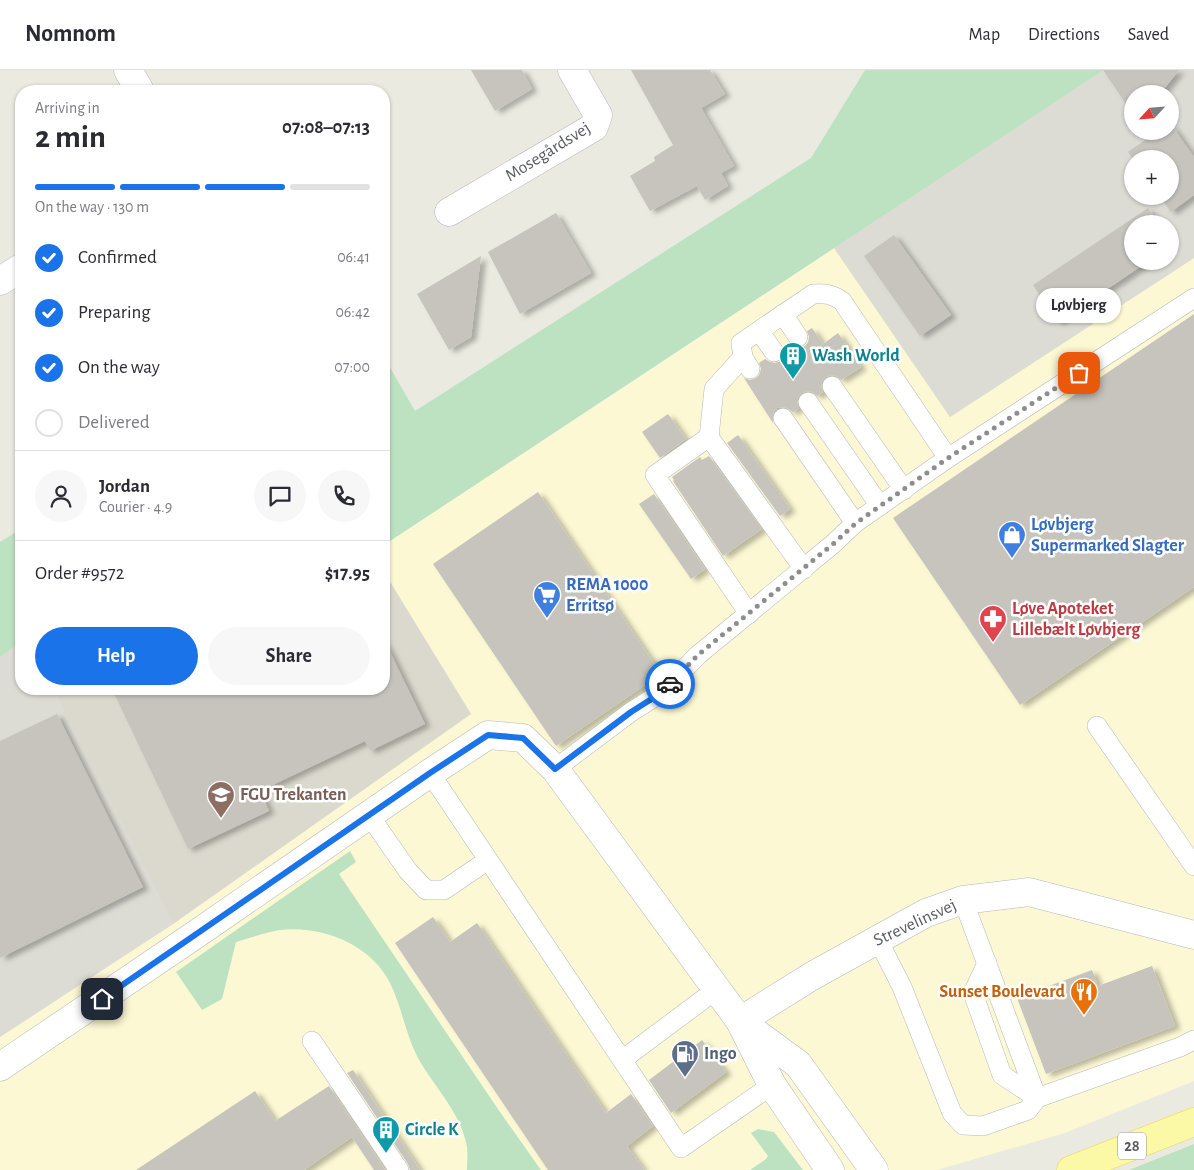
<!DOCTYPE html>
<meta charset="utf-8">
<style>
:root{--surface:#fff;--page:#f7f7f7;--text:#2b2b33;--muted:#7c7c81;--line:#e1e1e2;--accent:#1a73e8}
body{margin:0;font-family:"Alegreya Sans",sans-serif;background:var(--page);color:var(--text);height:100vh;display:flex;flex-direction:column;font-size:19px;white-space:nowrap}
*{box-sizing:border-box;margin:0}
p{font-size:16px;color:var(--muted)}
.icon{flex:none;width:28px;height:28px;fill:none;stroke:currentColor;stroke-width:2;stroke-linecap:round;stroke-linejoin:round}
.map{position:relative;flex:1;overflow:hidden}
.panel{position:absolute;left:15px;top:15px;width:375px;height:610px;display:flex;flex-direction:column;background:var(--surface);border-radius:20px;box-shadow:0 1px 4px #0004}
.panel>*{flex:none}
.needle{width:32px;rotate:244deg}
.buttons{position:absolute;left:1124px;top:15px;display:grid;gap:10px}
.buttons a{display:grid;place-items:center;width:55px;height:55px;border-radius:50%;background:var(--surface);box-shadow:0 1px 4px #0004;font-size:25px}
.pin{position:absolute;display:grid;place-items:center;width:42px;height:42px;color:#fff;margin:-21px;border-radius:10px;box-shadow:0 2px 8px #0006}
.courier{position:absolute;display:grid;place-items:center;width:50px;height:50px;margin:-25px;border:4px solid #1a73e8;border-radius:50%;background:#fff;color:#222;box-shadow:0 1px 6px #0007}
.bubble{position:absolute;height:35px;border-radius:18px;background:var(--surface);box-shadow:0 1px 4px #0004;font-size:16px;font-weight:700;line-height:35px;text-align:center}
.head em{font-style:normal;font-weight:700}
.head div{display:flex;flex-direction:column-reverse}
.head{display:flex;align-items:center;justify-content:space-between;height:85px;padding:0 20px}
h1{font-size:32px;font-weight:700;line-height:38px}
.bar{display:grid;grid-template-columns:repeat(4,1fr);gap:8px 5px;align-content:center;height:60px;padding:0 20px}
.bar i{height:6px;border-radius:4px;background:var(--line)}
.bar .active{background:var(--accent)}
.bar p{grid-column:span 4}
.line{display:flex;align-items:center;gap:12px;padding:0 20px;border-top:1px solid var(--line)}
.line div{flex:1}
.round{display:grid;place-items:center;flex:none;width:52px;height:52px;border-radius:26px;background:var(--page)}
ol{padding:0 20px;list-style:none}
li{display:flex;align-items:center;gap:15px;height:55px}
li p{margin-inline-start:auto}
li .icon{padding:5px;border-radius:50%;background:var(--accent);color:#fff;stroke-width:4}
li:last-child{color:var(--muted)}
li i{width:28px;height:28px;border:2px solid var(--line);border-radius:50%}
.action{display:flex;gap:10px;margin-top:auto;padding:10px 20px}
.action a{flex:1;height:58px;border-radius:30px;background:var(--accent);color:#fff;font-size:20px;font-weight:700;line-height:58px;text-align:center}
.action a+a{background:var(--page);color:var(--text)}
header{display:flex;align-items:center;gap:30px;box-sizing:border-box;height:70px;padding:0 25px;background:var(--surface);border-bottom:1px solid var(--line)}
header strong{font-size:24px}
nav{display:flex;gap:28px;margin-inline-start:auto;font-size:18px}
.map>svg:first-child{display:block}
</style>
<header>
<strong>Nomnom</strong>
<nav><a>Map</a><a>Directions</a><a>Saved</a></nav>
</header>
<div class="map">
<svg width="1194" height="1100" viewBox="0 0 1194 1100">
<defs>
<filter id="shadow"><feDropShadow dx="5.5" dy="3" stdDeviation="2.5" flood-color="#0004"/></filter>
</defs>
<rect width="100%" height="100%" fill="#ebeae0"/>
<polygon fill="#fcf8d4" points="834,178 950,347 1194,188 1194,1011 1065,1063 937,1100 0,1100 0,967 173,854 471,644 384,502 384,475"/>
<g fill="#dcdbd4" fill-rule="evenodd">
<path d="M1104,0H1194V188L950,347L834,178ZM1132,24H1170V61H1132ZM1132,89H1170V126H1132ZM1132,154H1170V191H1132Z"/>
<polygon points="21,572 21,619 53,619 173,854 0,967 0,587"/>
</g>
<polygon fill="#dbd9ce" points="384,502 471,644 173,854 53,619 384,619"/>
<g fill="#bde2c2">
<polygon points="865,0 1104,0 384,475 384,287 415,341 811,88"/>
<polygon points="21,459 21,572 0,587 0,472"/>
<path d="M350,781L356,792L339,804L500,1042L541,1100H467C467,1093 468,1084 467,1077C462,1044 434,1017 418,988C405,963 402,937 390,913C371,874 321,855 280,860C266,862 251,868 236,872L222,929L202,940L176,902Z"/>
<polygon points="758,1059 774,1062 803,1100 750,1100 766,1089 768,1086 751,1063"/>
<polygon points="1194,1074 1194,1100 1129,1100"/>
</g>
<g fill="#c6c4bd" filter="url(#shadow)">
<polygon points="471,0 522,0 532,19 495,41"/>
<polygon points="631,0 710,0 725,24 701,38 734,96 721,103 728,116 705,130 697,116 650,141 630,106 655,91 654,87 673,75"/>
<polygon points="1103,0 1179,0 1160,24 1132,24 1132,43"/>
<polygon points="1170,53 1194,87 1194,125 1171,142 1160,126 1170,126 1170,89 1133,89 1128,82 1158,61 1170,61"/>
<polygon points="1148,138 1159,154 1132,154 1132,191 1149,191 1058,252 1033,215"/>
<polygon points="556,143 591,203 520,244 488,182"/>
<polygon points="894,165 951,245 920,266 864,186"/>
<polygon points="481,186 471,267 449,280 417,224"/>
<polygon points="1194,244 1194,517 1020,635 893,448"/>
<polygon points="812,258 823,274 838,263 861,297 841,310 836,306 831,305 826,307 822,312 821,317 823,322 817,326 812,322 807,321 802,323 798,328 797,333 799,338 793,342 787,338 783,337 777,338 773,344 773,353 744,308 750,310 756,308 759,305 761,299 759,293 765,289 770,292 775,293 781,291 784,286 784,276 789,273 793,277 798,278 805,276 808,272 809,267 807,261"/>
<polygon points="668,344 686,369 660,388 642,362"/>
<polygon points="738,365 790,439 780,446 727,373"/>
<polygon points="709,386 762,459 723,486 673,411 674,410 672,407 700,387 702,390"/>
<polygon points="538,422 661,604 556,676 433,494"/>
<polygon points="654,424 705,499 691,509 639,434"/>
<polygon points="384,570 425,654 370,681 365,671 260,721 269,741 188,779 112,619 384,619"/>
<polygon points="57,644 143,817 0,888 0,671"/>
<polygon points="433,847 450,872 477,853 606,1043 631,1024 653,1056 627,1076 644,1100 548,1100 395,873"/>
<polygon points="1152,896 1175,956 1046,1004 1017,928 1092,900 1098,916"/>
<polygon points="702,970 726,1002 671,1043 649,1010"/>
<polygon points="353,1000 385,1048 420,1100 410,1100 408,1094 347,1003"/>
<polygon points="329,1016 385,1100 374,1100 352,1067 304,1100 136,1100 255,1021 275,1051"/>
</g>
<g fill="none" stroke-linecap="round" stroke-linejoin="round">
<defs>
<g id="lane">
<polyline points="783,244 798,267"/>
<polyline points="759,261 774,282"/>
<polyline points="743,287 714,319 709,367 655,405 749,544"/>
<path d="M750,299L743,287L741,273L813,224C825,223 832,224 842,231L948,388"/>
<polyline points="832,316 904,420"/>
<polyline points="808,332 880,436"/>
<polyline points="783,348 855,453"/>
<polyline points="709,367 804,499"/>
<polyline points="1097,656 1194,796"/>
<polyline points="555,699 631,642 661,623 698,585 833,474 855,453 948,388 1194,228"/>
<polyline points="430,703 681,1078 772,1015"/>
<polyline points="369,745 408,801 426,820 444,820 488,790"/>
<polyline points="963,830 1037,1028 1180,977 1194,970"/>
<polyline points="878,870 902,917 952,1043 963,1055 983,1056 1028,1040 1037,1028 1002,1005 973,923 987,893"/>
<polyline points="312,971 399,1100"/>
<polyline points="622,990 717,919"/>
</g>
<g id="street">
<polyline points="128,0 140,21"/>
<polyline points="449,142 594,57 598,45 572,0"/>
<polyline points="0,211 21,198"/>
<polyline points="740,951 812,906 926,843 963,830 1029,822 1194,865"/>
<polyline points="745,955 798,994 874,1100"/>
<polyline points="0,997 189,869 430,703 488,665 523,668 555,699 740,951 772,1015 830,1100"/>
</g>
<polyline id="primary" points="1071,1100 1194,1052"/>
</defs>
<use href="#lane" stroke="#b6b7bc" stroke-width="20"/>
<use href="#street" stroke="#b6b7bc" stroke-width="29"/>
<use href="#primary" stroke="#ead65a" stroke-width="29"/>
<use href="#lane" stroke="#fff" stroke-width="19"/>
<use href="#street" stroke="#fff" stroke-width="28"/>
<use href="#primary" stroke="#fbf9a5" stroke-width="28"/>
</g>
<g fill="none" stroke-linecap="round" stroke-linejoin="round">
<polyline stroke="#8c8d8d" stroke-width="5" stroke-dasharray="0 9" points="670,614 698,585 833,474 856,453 948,388 1079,303"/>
<polyline stroke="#1a73e8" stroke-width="6" points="102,929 430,703 488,665 523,668 555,699 631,642 661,623 670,614"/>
</g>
<defs>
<symbol id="building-pin" viewBox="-11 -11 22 30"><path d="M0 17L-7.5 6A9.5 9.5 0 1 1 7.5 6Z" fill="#0f9aa8" stroke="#fff"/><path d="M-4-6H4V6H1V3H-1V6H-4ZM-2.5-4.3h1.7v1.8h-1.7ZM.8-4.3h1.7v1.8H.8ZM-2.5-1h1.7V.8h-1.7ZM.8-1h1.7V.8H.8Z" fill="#fff"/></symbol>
<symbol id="shop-pin" viewBox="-11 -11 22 30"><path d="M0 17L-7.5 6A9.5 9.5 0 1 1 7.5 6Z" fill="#3f7fe0" stroke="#fff"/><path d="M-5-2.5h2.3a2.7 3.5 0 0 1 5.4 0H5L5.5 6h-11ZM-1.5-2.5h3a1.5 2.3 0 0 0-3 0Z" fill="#fff"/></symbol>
<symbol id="supermarket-pin" viewBox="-11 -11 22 30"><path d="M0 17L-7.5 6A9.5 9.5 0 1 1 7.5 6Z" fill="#3f7fe0" stroke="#fff"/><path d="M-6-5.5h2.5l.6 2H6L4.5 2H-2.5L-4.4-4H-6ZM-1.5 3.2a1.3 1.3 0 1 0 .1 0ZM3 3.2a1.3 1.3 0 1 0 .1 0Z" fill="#fff"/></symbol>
<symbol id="pharmacy-pin" viewBox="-11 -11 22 30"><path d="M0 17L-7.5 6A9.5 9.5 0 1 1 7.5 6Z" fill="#e0444e" stroke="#fff"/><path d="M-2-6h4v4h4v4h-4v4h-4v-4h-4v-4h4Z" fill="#fff"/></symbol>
<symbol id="school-pin" viewBox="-11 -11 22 30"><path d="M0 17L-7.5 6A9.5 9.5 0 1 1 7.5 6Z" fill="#8d6e63" stroke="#fff"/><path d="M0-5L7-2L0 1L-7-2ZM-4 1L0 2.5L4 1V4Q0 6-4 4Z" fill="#fff"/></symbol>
<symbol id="restaurant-pin" viewBox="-11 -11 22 30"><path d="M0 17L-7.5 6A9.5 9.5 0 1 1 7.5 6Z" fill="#e8710a" stroke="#fff"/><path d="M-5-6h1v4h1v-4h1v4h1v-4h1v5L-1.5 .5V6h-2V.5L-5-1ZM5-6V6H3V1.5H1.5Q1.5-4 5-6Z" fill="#fff"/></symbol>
<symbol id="fuel-pin" viewBox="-11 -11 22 30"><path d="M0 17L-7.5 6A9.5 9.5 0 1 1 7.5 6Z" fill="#5c6f8a" stroke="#fff"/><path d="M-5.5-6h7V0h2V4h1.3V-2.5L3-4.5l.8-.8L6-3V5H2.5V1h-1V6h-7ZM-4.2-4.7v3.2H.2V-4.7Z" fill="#fff"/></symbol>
</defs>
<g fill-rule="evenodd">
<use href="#building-pin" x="777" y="270" width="32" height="43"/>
<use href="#shop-pin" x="996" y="449" width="32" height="43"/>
<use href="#supermarket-pin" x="531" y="509" width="32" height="43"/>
<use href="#pharmacy-pin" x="977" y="533" width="32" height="43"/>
<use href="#school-pin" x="205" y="709" width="32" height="43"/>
<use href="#restaurant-pin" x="1068" y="906" width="32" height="43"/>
<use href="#fuel-pin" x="669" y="968" width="32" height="43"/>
<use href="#building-pin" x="370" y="1044" width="32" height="43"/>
</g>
<g text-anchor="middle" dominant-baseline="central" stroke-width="5" stroke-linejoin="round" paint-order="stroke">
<rect fill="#fff" stroke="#8b8c90" stroke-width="1" x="1118" y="1062.5" width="28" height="27" rx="4"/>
<g font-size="16" font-weight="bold" fill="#595b60">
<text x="1132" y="1076">28</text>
</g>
<g font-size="18" fill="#595b60" stroke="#fff">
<text transform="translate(548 82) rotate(-32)">Mosegårdsvej</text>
<text transform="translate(915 853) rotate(-25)">Strevelinsvej</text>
</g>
<g font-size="18" font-weight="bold" fill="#0d838f" stroke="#fff" text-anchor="start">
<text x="812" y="286">Wash World</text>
<text x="405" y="1060">Circle K</text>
</g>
<g font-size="18" font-weight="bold" fill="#366cbe" stroke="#fff" text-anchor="start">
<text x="1031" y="455">Løvbjerg<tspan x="1031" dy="21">Supermarked Slagter</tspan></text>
<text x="566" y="515">REMA 1000<tspan x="566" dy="21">Erritsø</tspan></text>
</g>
<g font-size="18" font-weight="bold" fill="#be3a42" stroke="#fff" text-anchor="start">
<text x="1012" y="539">Løve Apoteket<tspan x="1012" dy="21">Lillebælt Løvbjerg</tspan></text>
</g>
<g font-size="18" font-weight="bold" fill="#785e54" stroke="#fff" text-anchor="start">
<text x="240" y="725">FGU Trekanten</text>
</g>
<g font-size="18" font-weight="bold" fill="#c56008" stroke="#fff" text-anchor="end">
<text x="1065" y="922">Sunset Boulevard</text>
</g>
<g font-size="18" font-weight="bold" fill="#4e5e75" stroke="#fff" text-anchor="start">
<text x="704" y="984">Ingo</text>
</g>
</g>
</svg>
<div class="buttons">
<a><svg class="needle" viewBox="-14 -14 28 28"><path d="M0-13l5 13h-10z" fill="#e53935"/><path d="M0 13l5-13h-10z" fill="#7c7c81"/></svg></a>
<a>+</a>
<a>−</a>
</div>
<div class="pin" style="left:1079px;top:303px;background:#ea580c"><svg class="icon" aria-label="bag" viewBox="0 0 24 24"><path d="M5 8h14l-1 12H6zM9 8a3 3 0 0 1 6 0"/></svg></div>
<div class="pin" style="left:102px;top:929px;background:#1f2937"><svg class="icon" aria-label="home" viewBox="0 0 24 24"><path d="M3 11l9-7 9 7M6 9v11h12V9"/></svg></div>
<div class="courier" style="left:670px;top:614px"><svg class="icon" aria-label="car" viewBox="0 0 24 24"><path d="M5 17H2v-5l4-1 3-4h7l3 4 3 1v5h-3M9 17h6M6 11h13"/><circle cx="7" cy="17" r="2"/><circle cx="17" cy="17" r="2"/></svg></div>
<div class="bubble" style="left:1036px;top:218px;width:85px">Løvbjerg</div>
<section class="panel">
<div class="head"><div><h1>2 min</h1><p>Arriving in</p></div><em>07:08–07:13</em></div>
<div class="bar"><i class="active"></i><i class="active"></i><i class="active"></i><i></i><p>On the way · 130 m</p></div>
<ol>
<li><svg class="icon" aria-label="check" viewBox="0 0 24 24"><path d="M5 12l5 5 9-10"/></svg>Confirmed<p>06:41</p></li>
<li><svg class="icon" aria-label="check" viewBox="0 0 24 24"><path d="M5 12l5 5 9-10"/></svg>Preparing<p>06:42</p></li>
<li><svg class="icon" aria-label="check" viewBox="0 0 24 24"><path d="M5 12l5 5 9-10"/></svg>On the way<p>07:00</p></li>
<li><i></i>Delivered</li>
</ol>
<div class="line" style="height:90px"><a class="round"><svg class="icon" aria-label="person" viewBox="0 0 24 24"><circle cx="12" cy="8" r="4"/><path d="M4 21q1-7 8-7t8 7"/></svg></a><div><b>Jordan</b><p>Courier · 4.9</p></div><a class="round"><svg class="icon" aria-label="chat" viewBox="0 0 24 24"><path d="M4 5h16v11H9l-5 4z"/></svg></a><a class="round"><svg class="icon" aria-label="phone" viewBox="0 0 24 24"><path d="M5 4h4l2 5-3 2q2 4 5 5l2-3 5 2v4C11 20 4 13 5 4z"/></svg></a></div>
<div class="line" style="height:65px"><div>Order #9572</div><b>$17.95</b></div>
<div class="action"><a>Help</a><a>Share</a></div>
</section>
</div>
